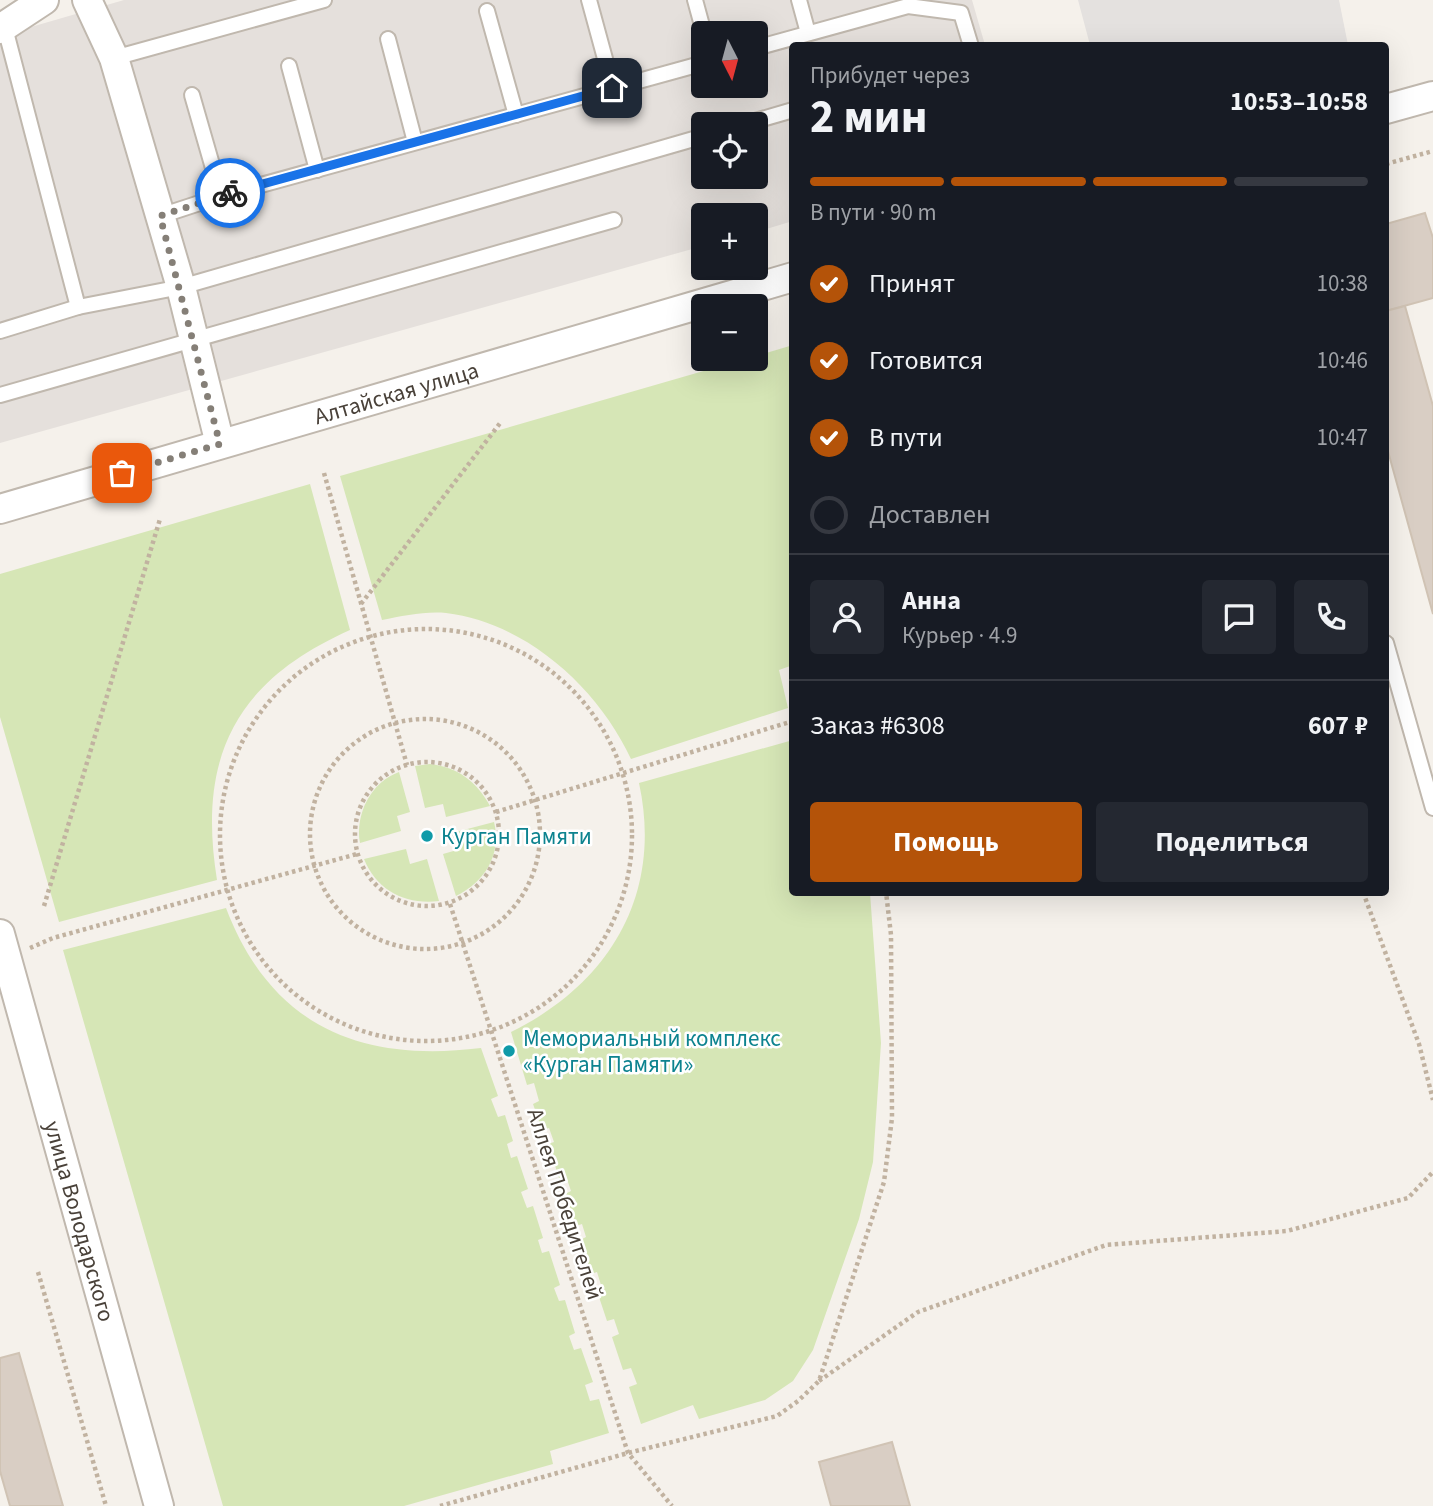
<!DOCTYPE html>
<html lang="ru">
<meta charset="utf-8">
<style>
:root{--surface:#171b24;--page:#242831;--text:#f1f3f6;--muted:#9ea1a6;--line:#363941;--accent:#b45309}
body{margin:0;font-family:"Source Sans 3",sans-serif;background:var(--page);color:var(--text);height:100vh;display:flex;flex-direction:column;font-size:26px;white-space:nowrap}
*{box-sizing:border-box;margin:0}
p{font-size:23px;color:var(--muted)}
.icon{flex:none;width:38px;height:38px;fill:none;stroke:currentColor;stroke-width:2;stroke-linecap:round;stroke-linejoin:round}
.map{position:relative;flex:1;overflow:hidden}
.sheet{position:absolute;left:789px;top:42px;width:600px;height:854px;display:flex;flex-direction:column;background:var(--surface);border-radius:7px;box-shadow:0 7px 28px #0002}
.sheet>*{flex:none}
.needle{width:46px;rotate:174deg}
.fabs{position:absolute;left:691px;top:21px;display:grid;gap:14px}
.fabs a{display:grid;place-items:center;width:77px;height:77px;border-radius:7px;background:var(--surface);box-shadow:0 7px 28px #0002;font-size:35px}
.pin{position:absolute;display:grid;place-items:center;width:60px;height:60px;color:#fff;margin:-30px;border-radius:14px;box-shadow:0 4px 10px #0006}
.courier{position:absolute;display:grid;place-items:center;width:70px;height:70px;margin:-35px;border:5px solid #1a73e8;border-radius:50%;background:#fff;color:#222;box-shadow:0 2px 9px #0007}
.head em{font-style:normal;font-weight:700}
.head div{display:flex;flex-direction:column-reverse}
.head{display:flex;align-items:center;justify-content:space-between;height:119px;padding:0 21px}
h1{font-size:46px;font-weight:700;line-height:52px}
.bar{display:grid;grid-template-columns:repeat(4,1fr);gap:10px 7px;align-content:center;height:84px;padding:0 21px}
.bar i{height:9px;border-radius:5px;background:var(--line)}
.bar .on{background:var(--accent)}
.bar p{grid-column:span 4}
.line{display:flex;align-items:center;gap:18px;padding:0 21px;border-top:2px solid var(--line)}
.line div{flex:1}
.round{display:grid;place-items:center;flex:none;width:74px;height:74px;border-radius:7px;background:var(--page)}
ol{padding:0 21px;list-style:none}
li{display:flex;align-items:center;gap:21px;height:77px}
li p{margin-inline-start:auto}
li .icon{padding:7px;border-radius:50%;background:var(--accent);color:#fff;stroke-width:4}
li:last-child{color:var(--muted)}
li i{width:38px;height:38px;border:4px solid var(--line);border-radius:50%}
.cta{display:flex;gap:14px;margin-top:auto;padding:14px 21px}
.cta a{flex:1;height:80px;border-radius:7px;background:var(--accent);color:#fff;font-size:28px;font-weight:700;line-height:80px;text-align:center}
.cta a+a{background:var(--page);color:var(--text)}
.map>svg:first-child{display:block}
</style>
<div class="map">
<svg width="1433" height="1506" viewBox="0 0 1433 1506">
<rect width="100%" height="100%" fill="#f5f1eb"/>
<path fill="#e5e0dc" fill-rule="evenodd" d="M124,0H972L985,45L793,46V221L756,232V215H704L703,246L0,443V36ZM704,33H756V86H704ZM704,124H756V177H704Z"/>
<g fill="#d6e6b6">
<path d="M793,345V665L779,670L788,708L631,759C598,688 527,623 446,613C425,611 403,616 382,620L340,476L745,359H756V356Z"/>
<path d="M310,484L350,630C236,681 197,756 217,880L59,922L0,717V574Z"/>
<path d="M793,740V892L870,893L881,1043L873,1162L859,1219L813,1350L793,1381L765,1400L699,1419L693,1405L641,1424L629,1387L637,1384L631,1368L623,1370L612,1337L619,1334L614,1319L607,1321L596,1288L601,1285L597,1272L591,1274L580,1240L586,1237L582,1224L576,1226L565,1194L571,1191L566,1176L559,1178L548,1144L554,1142L549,1128L542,1130L533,1104L539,1101L534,1083L527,1085L511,1032C611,983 663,893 639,783Z"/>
<path d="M430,764C458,767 477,782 490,806L446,817L443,804L425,808L415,766Z"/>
<path d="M399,772L410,812L397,816L401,831L360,843C355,814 371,782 399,772Z"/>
<path d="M494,822C502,854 485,882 456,896L443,854L457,850L452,833Z"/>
<path d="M406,849L410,864L427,859L439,901C406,905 377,891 364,859Z"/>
<path d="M226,908C271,1026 360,1063 481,1048L498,1096L491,1099L498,1117L505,1115L513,1141L507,1144L511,1158L517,1156L528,1189L521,1192L527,1208L533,1206L543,1238L538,1240L542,1253L549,1251L560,1285L554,1288L559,1301L565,1300L575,1333L569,1336L574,1350L581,1348L593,1382L585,1385L590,1401L599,1399L609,1433L550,1451L553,1464L404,1506H223L63,950Z"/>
</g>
<polygon fill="#e4e1df" points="1078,0 1339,0 1348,45 1090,45"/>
<g fill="#d9cec4" stroke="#d0c3b4" stroke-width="2">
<polygon points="1425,213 1433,238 1433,298 1386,311 1386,224"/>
<polygon points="1405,306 1433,406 1433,614 1386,444 1386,311"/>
<polygon points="19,1353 63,1506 10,1506 0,1471 0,1358"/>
<polygon points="892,1442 910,1506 831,1506 819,1462"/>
</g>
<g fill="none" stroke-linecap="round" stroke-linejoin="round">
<defs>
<g id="service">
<polyline points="589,0 613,88"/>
<polyline points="695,0 704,33"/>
<polyline points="799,0 808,33"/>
<polyline points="487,11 516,115"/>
<polyline points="5,28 78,307"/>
<polyline points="388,39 415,142"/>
<polyline points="756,48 908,6 961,13 971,46"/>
<polyline points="114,58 324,0"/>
<polyline points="289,66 317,170"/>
<polyline points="192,95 221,196"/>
<polyline points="745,124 793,110"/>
<polyline points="160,216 221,196 704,63"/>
<polyline points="0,331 78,307 181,287 704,136"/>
<polyline points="0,395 614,220"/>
<polyline points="1386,643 1433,808"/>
</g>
<g id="minor">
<polyline points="87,0 114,58 181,287 220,444"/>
<polyline points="0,29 44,0"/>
<polyline points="1386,109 1433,96"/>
<path id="s1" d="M0,509L793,277"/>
<path id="s2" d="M0,934L159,1506"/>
</g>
</defs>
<use href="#service" stroke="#c0b8ae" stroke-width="18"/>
<use href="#minor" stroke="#c0b8ae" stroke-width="32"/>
<g stroke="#c1b2a0" stroke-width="4.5" stroke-dasharray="3.5 3.5" stroke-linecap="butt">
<polyline points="1386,164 1433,151"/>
<polyline points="324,473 407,765"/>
<polyline points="361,604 501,422"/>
<circle cx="426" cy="835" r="206"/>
<circle cx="425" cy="834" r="115"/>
<circle cx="427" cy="834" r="72"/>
<polyline points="496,812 793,721"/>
<polyline points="1363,892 1419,1044 1433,1100"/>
<polyline points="450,904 628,1453 672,1506"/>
<polyline points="44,906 160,519"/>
<polyline points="30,948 53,938 357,854"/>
<polyline points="38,1272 106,1506"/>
<polyline points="819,1381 918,1312 1106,1245 1287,1231 1408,1198 1433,1172"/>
<polyline points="440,1506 628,1453 777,1416 798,1401 819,1381 884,1182 892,1118 891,935 886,892"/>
</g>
<use href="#service" stroke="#fff" stroke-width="14"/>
<use href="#minor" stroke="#fff" stroke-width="28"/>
</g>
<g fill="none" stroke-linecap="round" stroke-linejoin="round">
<polyline stroke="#857f77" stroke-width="7" stroke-dasharray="0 12.6" points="122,473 220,444 160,216 230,193"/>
<polyline stroke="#1a73e8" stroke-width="9" points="230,193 612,88"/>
</g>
<g fill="#0f9aa8" stroke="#fff" stroke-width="2.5">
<circle cx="427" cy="836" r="7"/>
<circle cx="509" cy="1051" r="7"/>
</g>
<g text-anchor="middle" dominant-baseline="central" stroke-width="5" stroke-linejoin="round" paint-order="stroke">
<g font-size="23" fill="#494139" stroke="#fff">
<text stroke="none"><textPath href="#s1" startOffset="413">Алтайская улица</textPath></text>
<text transform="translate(565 1204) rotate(72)">Аллея Победителей</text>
<text stroke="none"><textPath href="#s2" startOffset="298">улица Володарского</textPath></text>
</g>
<g font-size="23" fill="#0d838f" stroke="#fff" text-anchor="start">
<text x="441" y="836">Курган Памяти</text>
<text x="523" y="1038">Мемориальный комплекс<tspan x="523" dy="26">«Курган Памяти»</tspan></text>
</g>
</g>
</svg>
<div class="fabs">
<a><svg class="needle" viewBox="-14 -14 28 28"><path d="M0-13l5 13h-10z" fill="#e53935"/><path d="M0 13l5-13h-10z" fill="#9ea1a6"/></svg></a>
<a><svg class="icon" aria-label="locate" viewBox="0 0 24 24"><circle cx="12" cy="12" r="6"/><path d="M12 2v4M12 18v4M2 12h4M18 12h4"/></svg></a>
<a>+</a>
<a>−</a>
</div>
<div class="pin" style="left:122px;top:473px;background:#ea580c"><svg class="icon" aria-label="bag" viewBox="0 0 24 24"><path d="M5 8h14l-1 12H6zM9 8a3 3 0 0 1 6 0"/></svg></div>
<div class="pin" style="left:612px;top:88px;background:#1f2937"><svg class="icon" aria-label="home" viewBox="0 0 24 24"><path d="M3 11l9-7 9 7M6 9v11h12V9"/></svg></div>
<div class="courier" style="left:230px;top:193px"><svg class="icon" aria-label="bike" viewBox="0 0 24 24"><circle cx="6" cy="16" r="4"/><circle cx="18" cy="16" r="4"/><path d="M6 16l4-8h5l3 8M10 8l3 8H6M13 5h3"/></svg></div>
<section class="sheet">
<div class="head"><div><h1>2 мин</h1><p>Прибудет через</p></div><em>10:53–10:58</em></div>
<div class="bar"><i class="on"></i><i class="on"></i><i class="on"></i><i></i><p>В пути · 90 m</p></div>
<ol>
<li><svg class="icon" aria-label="check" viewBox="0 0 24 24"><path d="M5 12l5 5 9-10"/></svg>Принят<p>10:38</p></li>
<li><svg class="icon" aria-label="check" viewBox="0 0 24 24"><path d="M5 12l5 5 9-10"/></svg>Готовится<p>10:46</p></li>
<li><svg class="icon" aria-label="check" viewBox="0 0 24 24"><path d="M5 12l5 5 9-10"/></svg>В пути<p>10:47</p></li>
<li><i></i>Доставлен</li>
</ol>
<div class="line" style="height:126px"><a class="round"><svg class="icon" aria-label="person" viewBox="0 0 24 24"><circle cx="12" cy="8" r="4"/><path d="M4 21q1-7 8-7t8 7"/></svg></a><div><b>Анна</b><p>Курьер · 4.9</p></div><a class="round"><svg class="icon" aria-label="chat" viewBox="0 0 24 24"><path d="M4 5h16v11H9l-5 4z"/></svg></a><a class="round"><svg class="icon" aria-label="phone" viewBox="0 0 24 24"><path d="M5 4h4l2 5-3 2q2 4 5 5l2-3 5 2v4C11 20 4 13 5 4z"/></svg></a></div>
<div class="line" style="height:91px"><div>Заказ #6308</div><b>607 ₽</b></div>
<div class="cta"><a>Помощь</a><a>Поделиться</a></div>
</section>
</div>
